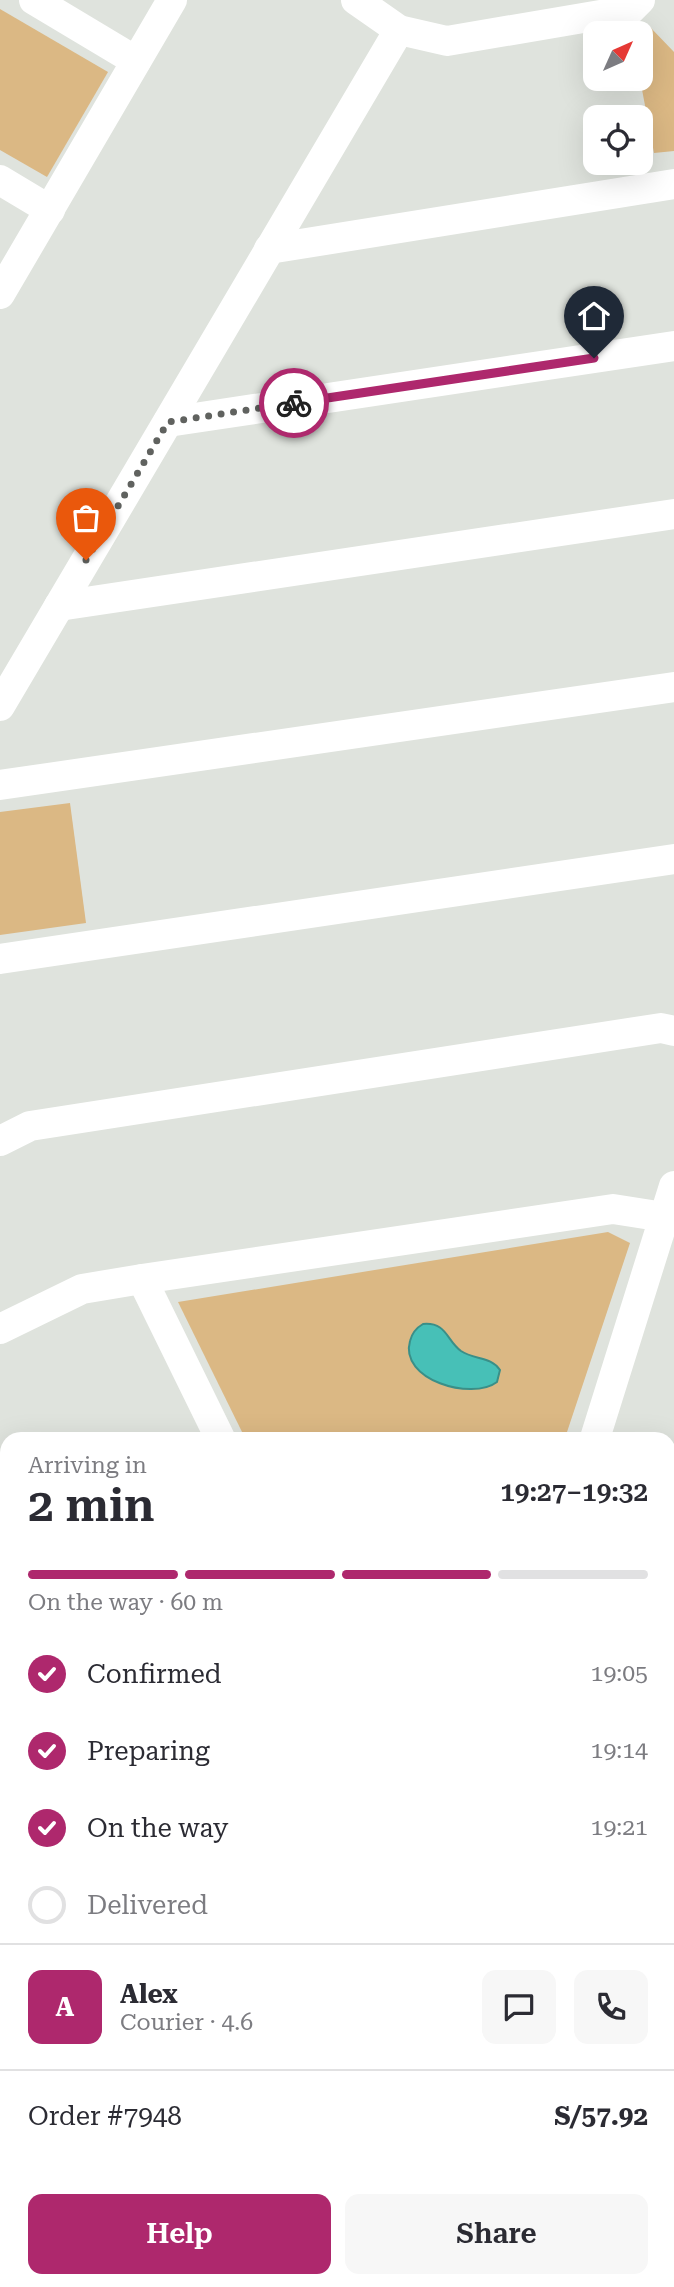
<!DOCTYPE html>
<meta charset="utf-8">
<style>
:root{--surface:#fff;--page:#f7f7f7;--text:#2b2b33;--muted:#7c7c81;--line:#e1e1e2;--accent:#ae286d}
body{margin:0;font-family:"Roboto Serif",serif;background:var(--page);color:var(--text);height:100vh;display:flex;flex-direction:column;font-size:26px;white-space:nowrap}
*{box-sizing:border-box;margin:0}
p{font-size:23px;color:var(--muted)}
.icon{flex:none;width:38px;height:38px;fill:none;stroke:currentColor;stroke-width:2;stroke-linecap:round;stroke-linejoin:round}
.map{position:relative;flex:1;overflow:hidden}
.drawer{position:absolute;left:0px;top:1432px;width:676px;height:856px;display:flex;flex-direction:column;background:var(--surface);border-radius:21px 21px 0 0;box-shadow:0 7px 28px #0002}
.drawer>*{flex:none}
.needle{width:46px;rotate:45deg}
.buttons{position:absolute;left:583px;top:21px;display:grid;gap:14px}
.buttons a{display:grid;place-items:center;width:70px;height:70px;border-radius:14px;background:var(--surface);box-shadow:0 7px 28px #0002;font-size:35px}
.pin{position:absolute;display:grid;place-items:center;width:60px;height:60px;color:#fff;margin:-72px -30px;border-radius:50% 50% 50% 0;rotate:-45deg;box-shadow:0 0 7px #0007}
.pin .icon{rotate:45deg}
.courier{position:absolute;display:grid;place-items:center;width:70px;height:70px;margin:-35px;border:5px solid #ae286d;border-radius:50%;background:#fff;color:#222;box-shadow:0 2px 9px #0007}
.summary em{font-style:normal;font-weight:600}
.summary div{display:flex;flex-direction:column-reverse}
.summary{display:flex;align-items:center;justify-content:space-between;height:119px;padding:0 28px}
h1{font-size:46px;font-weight:600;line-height:52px}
.bar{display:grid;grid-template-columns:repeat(4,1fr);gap:10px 7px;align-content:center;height:84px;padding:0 28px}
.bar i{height:9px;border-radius:5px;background:var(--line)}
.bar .current{background:var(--accent)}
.bar p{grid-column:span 4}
.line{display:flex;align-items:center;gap:18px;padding:0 28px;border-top:2px solid var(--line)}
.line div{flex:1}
.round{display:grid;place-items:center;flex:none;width:74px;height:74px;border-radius:14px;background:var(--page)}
ol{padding:0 28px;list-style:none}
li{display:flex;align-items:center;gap:21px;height:77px}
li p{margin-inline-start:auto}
li .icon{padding:7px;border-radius:50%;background:var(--accent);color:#fff;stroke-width:4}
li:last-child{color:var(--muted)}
li i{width:38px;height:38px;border:4px solid var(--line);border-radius:50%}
.button{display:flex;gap:14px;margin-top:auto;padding:14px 28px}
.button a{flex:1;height:80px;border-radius:14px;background:var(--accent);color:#fff;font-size:28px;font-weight:600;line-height:80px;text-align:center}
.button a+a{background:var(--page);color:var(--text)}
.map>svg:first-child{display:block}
</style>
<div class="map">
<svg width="674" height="2287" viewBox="0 0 674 2287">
<rect width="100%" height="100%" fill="#dfe3dd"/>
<g fill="#dbb884">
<polygon points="0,9 108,72 47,177 0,150"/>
<polygon points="650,27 674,52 674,151 654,153 640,79 640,33 639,33"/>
<polygon points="70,803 86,923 0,935 0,812"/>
<polygon points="608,1232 630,1243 565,1438 245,1438 178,1302"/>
</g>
<path fill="#47c0b7" stroke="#3a8f88" stroke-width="2" d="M423,1324C447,1322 446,1340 461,1351C474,1360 491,1356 500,1370L497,1382C472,1401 399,1380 410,1341C412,1333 416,1328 423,1324Z"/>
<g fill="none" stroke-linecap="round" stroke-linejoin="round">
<g stroke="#fff" stroke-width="30">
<polyline points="34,0 136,61"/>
<polyline points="356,0 399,30 447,41 630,10 640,0"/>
<polyline points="0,180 50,210"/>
<polyline points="269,249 674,184"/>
<polyline points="0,294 172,0"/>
<polyline points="168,422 674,346"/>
<polyline points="59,606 674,514"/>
<polyline points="0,706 399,30"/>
<polyline points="0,785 674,687"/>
<polyline points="0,959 674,859"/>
<polyline points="0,1141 30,1126 661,1028 674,1031"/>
<polyline points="142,1279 220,1438"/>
<polyline points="0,1329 82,1289 142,1279 613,1209 664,1217"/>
<polyline points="595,1438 674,1186"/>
<polyline points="668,1635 674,1636"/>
<polyline points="668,2023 674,2023"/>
<polyline points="0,2099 7,2097"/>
<polyline points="668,2218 674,2219"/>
<polyline points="124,2280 127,2287"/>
<polyline points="473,2280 475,2287"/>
</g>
<g stroke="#d0e7dc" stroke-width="38">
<polyline points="668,1796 674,1796"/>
<polyline points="0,1857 7,1855"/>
<polyline points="668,1871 674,1872"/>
<polyline points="0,1941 7,1939"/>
</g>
</g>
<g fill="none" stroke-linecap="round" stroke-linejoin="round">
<polyline stroke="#60625f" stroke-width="7" stroke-dasharray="0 12.6" points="86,560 168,422 294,403"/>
<polyline stroke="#ae286d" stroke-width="9" points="294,403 594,358"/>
</g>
</svg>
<div class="buttons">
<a><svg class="needle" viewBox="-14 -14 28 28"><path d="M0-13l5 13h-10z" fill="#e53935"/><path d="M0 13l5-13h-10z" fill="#7c7c81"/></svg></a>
<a><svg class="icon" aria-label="locate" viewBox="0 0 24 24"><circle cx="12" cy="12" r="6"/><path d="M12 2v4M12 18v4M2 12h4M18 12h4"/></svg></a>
</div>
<div class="pin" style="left:86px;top:560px;background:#ea580c"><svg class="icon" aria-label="bag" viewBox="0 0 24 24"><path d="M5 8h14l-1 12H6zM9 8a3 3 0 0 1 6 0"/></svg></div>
<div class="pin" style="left:594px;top:358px;background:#1f2937"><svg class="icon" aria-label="home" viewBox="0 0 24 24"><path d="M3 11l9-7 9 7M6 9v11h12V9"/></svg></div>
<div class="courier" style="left:294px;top:403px"><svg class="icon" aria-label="bike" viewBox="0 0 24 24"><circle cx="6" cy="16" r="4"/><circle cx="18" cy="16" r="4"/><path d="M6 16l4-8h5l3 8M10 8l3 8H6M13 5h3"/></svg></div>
<section class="drawer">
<div class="summary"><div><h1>2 min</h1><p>Arriving in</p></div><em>19:27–19:32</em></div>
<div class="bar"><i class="current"></i><i class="current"></i><i class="current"></i><i></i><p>On the way · 60 m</p></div>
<ol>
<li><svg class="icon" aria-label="check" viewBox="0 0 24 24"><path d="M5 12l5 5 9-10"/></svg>Confirmed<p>19:05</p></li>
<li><svg class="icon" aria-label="check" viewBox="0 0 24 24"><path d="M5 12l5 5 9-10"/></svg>Preparing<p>19:14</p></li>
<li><svg class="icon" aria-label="check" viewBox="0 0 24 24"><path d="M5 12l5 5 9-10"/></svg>On the way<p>19:21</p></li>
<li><i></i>Delivered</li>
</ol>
<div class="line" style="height:126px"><b class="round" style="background:var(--accent);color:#fff">A</b><div><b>Alex</b><p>Courier · 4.6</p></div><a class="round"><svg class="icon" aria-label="chat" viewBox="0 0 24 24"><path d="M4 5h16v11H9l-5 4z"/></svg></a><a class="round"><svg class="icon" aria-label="phone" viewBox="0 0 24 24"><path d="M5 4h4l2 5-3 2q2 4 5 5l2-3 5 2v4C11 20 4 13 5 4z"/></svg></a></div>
<div class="line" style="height:91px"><div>Order #7948</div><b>S/57.92</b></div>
<div class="button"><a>Help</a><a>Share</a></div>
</section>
</div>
